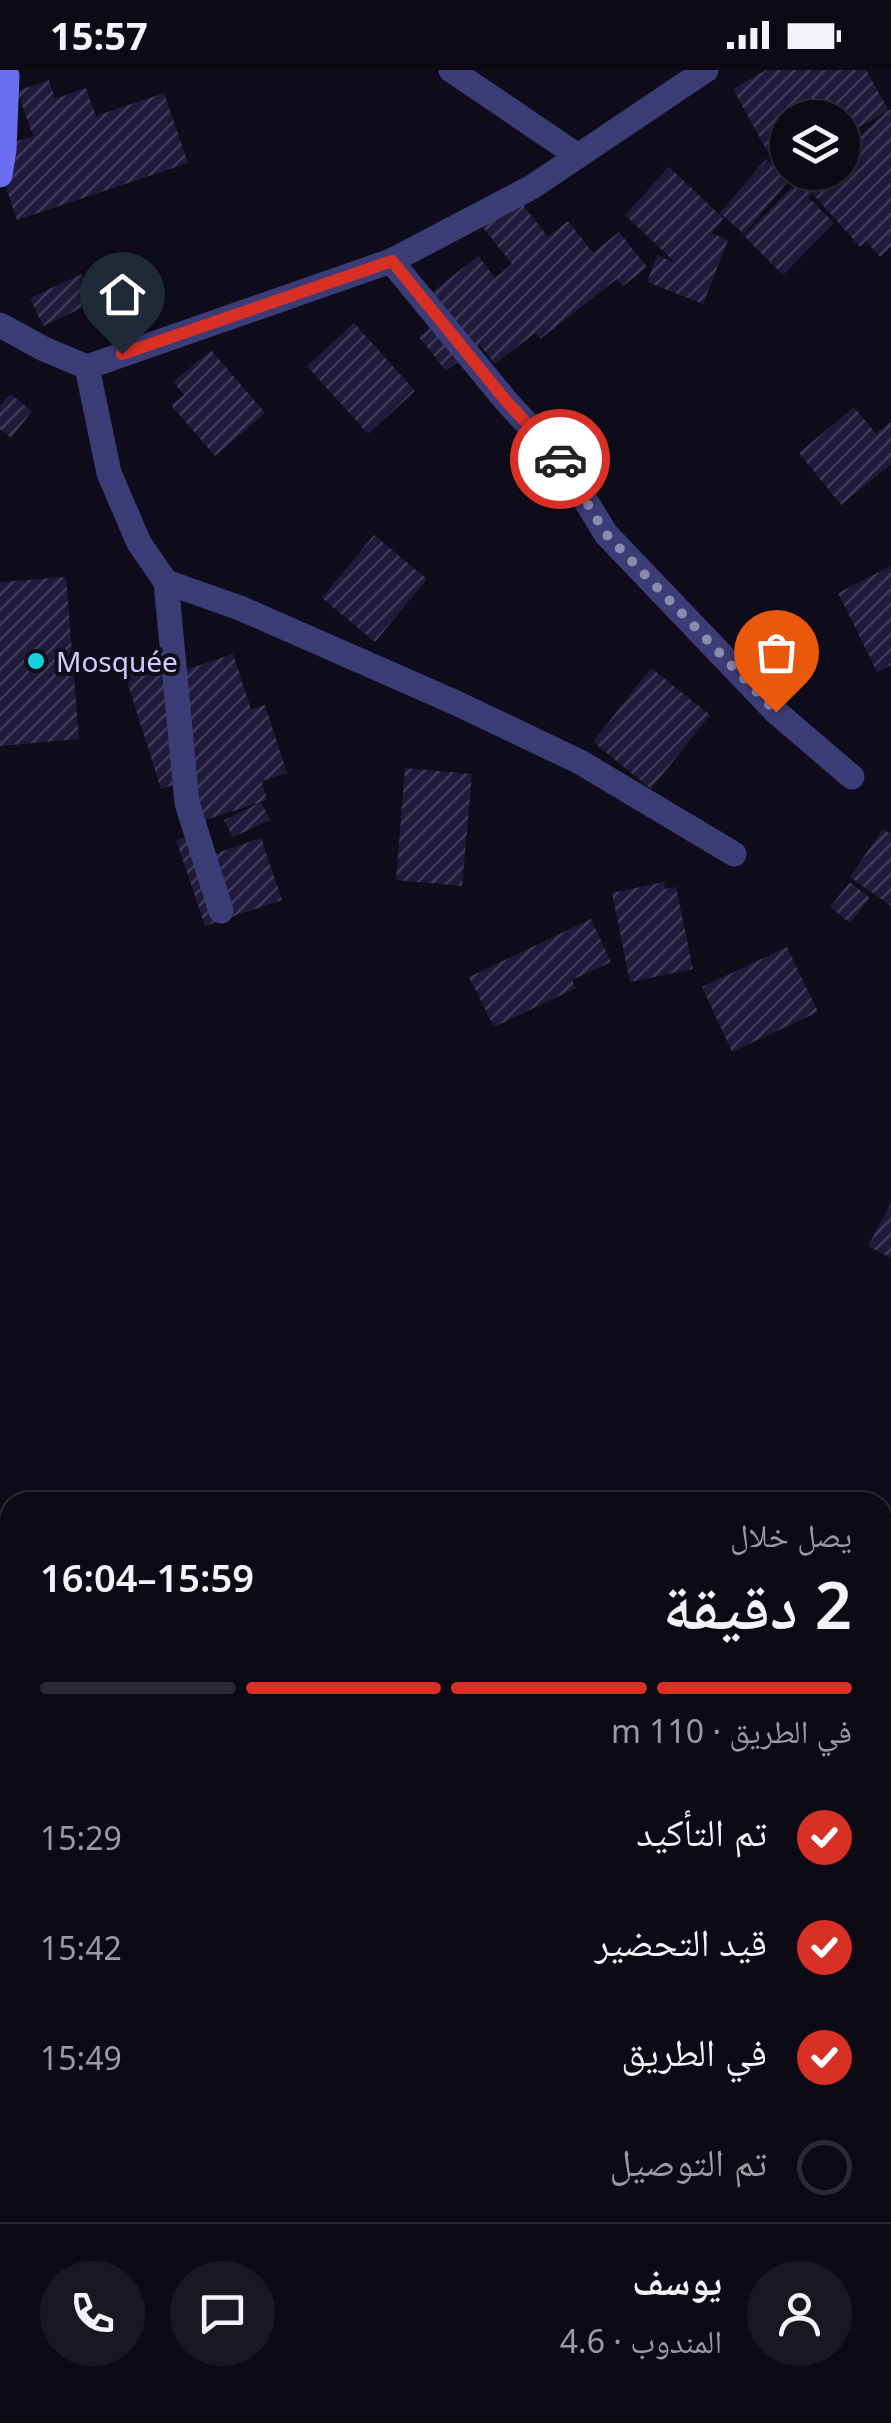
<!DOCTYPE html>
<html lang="ar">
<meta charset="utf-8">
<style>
:root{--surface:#0b0a15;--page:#191822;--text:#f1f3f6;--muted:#9a9aa0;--line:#2b2b34;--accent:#d93025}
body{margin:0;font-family:"Noto Sans","Noto Naskh Arabic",sans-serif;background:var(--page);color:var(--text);direction:rtl;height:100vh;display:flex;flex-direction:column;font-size:38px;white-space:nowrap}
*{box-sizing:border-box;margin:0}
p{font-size:32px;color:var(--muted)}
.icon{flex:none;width:55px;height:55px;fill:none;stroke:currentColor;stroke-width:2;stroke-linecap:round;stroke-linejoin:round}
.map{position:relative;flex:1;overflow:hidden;direction:ltr}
.sheet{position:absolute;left:0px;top:1422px;width:892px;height:932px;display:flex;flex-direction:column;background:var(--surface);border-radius:30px 30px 0 0;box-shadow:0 5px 15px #0003,0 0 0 2px var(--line);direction:rtl}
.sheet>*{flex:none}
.buttons{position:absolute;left:770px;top:30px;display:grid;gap:20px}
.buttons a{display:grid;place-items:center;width:90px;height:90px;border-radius:50%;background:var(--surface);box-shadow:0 5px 15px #0003,0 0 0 2px var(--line);font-size:50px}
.pin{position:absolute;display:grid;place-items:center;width:85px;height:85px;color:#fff;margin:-102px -42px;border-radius:50% 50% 50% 0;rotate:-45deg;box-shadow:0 0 10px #0007}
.pin .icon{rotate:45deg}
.courier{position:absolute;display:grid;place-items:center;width:100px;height:100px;margin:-50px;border:8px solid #d93025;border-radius:50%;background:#fff;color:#222;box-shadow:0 2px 12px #0007}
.overview em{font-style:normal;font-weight:600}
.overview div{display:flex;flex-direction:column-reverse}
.overview{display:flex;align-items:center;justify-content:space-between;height:170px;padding:0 40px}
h1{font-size:65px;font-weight:600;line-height:75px}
.bar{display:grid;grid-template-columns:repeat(4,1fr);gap:15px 10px;align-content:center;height:120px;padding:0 40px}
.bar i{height:12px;border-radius:8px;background:var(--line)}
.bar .selected{background:var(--accent)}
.bar p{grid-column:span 4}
.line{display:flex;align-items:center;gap:25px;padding:0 40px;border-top:2px solid var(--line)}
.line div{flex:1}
.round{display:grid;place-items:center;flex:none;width:105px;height:105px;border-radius:52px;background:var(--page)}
ol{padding:0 40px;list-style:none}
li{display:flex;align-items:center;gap:30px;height:110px}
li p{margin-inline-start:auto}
li .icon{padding:10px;border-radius:50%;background:var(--accent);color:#fff;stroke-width:4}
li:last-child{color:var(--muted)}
li i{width:55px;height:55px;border:5px solid var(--line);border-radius:50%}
.status{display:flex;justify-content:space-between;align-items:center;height:70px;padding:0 50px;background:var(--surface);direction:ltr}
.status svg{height:28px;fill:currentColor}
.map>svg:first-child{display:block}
</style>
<div class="status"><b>15:57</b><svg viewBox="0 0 49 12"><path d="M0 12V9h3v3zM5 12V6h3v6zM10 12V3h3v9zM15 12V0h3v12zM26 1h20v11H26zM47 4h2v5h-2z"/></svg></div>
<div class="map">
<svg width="891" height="2353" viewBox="0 0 891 2353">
<defs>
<pattern id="building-hatch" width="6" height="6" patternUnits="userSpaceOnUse" patternTransform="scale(2.5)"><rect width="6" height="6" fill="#201b3b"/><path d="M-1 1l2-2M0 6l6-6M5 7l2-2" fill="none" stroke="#3f3b58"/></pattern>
</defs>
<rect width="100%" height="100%" fill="#0f0d1c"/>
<g fill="url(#building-hatch)">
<polygon points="766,0 866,0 889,41 891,39 891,177 880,187 866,171 860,177 812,123 808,127 834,153 783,205 744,166 800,109 806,115 820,102 842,102 842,82 888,41 842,67 842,48 788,48 788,97 780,101 790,109 744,164 720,143 766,89 777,99 733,19"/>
<polygon points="49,10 55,29 86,18 96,46 164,23 188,93 17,150 0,100 0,77 33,66 17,21"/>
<polygon points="669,97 724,149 711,163 728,170 703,234 647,212 657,185 676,193 625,145"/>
<polygon points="517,127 548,167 568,151 593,183 619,162 647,197 623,216 617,209 540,269 535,263 495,294 480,275 446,301 419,267 438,252 421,231 478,186 495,208 512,194 481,155"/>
<polygon points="82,204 95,232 43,256 30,228"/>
<polygon points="354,253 415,321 368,364 307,296"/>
<polygon points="211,280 265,343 215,386 171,335 184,325 173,312"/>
<polygon points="10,324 32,341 11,368 0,359 0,336"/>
<polygon points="854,337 876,364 891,351 891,394 841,435 799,383"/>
<polygon points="374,465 427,509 375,572 322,528"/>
<polygon points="891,496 891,595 877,602 838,523"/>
<polygon points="66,507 79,669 0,676 0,512"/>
<polygon points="233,584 251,639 265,635 287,703 262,711 267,730 202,751 189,710 161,719 124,602 165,589 170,605"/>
<polygon points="651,598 710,645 651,719 593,672"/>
<polygon points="405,698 472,704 462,816 396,810"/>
<polygon points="261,732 270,750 233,767 224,750"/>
<polygon points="883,759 891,764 891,836 850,807"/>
<polygon points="202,761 211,785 261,768 282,830 205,856 176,770"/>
<polygon points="664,812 665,819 676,817 693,899 630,912 612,823"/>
<polygon points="850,812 870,828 850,853 830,837"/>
<polygon points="591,849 611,892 572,910 576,918 494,957 469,907"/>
<polygon points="787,877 818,942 732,982 702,917"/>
<polygon points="891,1133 891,1188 868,1176"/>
<polygon points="10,1658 10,1755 0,1758 0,1661"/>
<polygon points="882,1771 891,1772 891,1859 882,1857"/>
<polygon points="891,2010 891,2098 889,2098 882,2065 882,2012"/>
<polygon points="10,2247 10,2345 66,2345 47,2353 2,2353 0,2251"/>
<polygon points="354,2345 418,2345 416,2353 353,2353"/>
</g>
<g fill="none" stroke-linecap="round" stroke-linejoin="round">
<g stroke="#3c3c77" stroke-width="25">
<polyline points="451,0 578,86"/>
<polyline points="391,191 507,332 562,392 606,464 776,642 852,707"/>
<polyline points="0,255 44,279 87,297 391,191 532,117 706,0"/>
<polyline points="87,297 109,403 139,473 166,512 240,538 454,632 580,692 734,784"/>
<polyline points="166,512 187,733 221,841"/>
<polyline points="0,1633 10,1632"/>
<polyline points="0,2102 10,2111"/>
<polyline points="882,2333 891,2331"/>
<polyline points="212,2345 218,2353"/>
<polyline points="824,2353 848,2345"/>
</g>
<g stroke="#6c6ef2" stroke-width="25">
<polyline points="0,105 4,79 7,6 5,0"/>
<polyline points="0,1601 10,1609"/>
<polyline points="882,1908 891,1911"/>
</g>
</g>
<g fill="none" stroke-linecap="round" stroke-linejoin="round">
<polyline stroke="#8c8aad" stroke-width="10" stroke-dasharray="0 18" points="560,389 606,464 776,642"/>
<polyline stroke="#d93025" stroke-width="12" points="122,284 392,191 507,332 560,389"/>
</g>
<circle fill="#14d3df" stroke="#0f0d1c" stroke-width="4" cx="36" cy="591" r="10"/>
<g text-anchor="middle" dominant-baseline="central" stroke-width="8" stroke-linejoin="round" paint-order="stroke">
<g font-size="28" fill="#d0cdfb" stroke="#0f0d1c" text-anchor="start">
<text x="56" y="591">Mosquée</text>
</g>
</g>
</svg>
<div class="buttons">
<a><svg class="icon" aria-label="layers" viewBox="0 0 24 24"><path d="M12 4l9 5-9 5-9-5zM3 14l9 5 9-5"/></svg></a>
</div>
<div class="pin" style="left:776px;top:642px;background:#ea580c"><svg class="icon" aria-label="bag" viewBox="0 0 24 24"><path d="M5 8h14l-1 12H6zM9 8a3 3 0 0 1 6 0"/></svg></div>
<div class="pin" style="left:122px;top:284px;background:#1f2937"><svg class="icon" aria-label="home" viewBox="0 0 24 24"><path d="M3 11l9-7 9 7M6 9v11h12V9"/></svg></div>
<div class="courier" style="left:560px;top:389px"><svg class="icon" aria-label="car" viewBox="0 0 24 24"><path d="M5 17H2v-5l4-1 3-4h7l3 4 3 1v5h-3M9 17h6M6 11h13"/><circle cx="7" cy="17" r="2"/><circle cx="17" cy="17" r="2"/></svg></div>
<section class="sheet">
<div class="overview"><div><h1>2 دقيقة</h1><p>يصل خلال</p></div><em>15:59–16:04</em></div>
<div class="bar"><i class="selected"></i><i class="selected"></i><i class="selected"></i><i></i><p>في الطريق · 110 m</p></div>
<ol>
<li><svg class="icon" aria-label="check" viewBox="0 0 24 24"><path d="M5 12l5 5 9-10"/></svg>تم التأكيد<p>15:29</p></li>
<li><svg class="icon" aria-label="check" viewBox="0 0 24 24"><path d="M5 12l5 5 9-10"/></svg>قيد التحضير<p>15:42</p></li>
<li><svg class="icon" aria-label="check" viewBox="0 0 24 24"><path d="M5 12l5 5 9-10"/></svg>في الطريق<p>15:49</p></li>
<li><i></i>تم التوصيل</li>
</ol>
<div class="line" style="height:180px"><a class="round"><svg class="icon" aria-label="person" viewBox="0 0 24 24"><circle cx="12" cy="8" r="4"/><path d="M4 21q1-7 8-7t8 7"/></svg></a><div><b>يوسف</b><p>المندوب · 4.6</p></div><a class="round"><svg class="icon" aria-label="chat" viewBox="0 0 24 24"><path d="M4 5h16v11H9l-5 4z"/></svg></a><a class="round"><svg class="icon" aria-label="phone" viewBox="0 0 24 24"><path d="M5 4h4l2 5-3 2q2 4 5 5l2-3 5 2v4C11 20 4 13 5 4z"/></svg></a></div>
</section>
</div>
